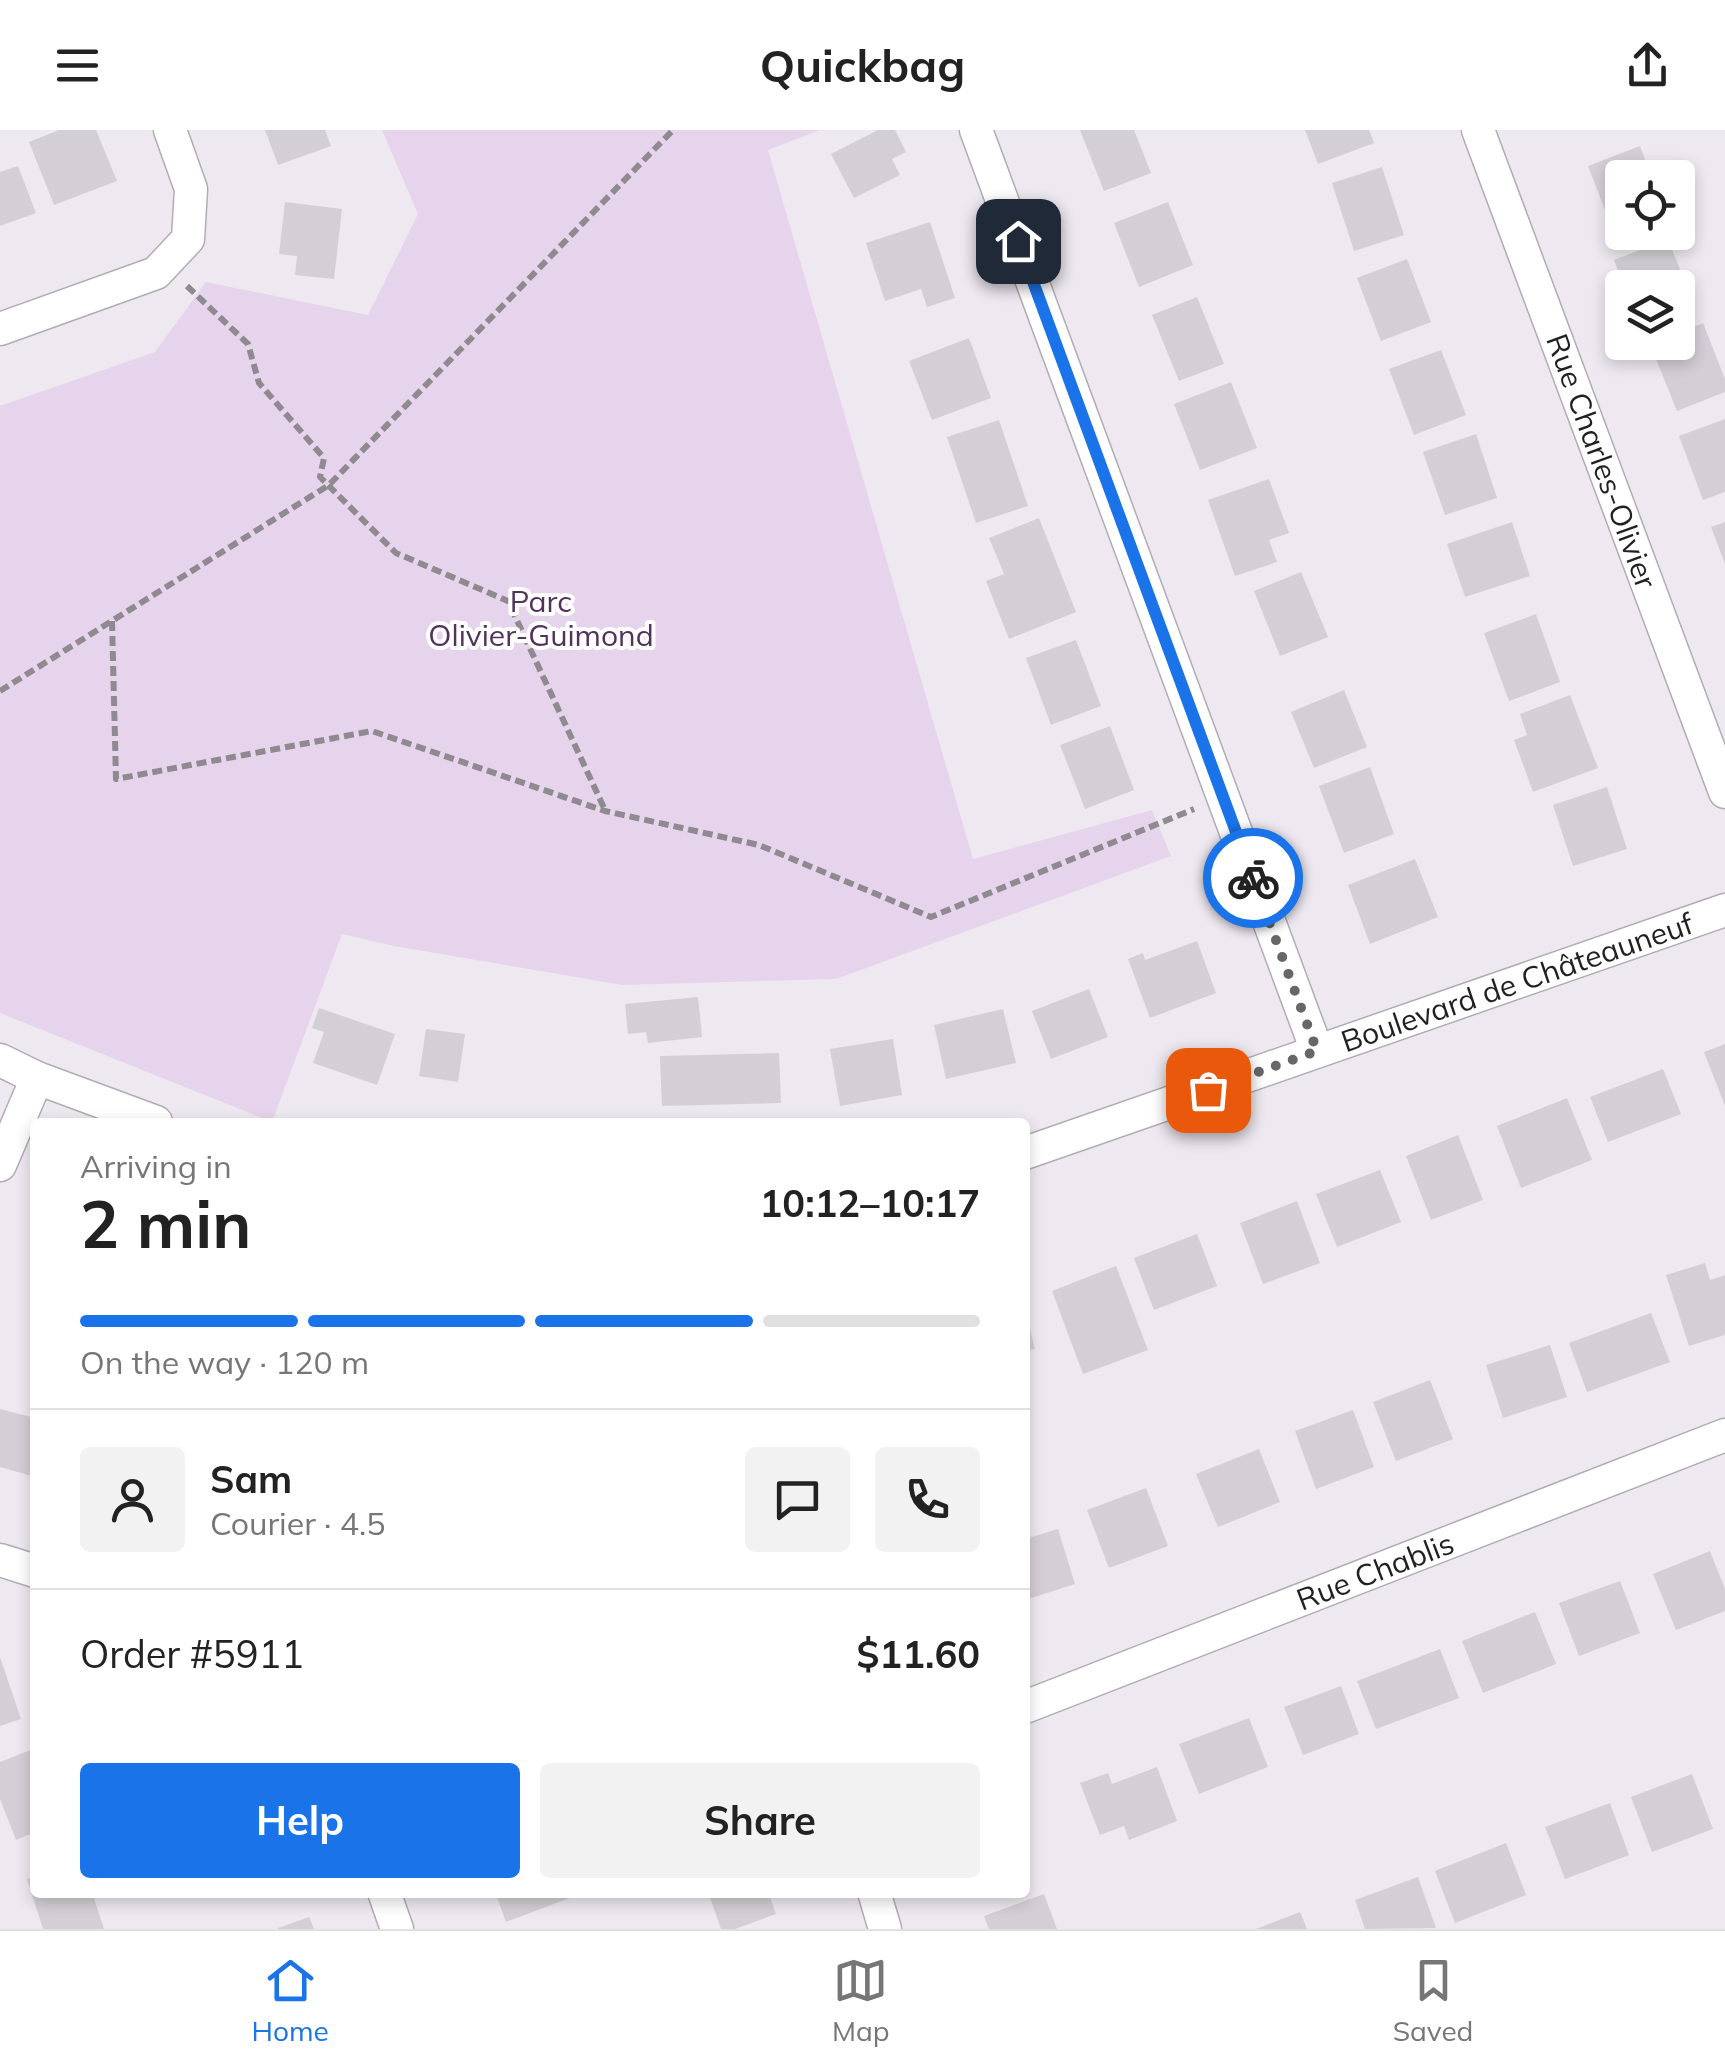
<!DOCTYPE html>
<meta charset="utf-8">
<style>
:root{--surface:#fff;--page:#f2f2f2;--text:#222;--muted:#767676;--line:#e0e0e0;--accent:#1a73e8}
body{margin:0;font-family:Mulish,sans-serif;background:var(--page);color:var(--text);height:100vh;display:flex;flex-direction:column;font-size:38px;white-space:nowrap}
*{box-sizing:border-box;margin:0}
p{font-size:32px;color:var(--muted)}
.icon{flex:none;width:55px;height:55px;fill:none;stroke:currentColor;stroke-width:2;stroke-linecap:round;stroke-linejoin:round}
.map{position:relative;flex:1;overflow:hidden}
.details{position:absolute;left:30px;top:988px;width:1000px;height:780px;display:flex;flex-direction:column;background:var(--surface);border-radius:10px;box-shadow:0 5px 15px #0003}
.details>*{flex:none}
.tools{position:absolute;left:1605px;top:30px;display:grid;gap:20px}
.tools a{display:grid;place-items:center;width:90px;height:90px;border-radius:10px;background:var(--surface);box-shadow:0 5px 15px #0003;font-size:50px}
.pin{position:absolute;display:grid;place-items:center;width:85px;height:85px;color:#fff;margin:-42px;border-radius:20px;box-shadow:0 5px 15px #0006}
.courier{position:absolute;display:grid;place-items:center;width:100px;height:100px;margin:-50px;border:8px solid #1a73e8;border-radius:50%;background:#fff;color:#222;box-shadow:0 2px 12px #0007}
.overview em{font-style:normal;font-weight:700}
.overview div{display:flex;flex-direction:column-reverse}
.overview{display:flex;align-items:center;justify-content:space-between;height:170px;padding:0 50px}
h1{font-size:65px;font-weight:700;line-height:75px}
.bar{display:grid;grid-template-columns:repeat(4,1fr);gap:15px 10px;align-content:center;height:120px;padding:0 50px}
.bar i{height:12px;border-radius:8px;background:var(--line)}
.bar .on{background:var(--accent)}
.bar p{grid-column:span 4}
.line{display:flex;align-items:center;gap:25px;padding:0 50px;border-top:2px solid var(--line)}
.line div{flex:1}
.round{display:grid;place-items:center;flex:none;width:105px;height:105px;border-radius:10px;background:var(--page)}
.cta{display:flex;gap:20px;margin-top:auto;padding:20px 50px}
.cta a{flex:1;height:115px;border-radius:10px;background:var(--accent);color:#fff;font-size:40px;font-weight:700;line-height:115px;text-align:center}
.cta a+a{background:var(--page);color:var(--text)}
header{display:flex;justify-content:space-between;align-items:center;height:130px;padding:0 50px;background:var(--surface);font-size:45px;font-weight:700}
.tabs{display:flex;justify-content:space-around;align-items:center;height:140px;border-top:2px solid var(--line);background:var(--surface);font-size:28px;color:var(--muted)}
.tabs a{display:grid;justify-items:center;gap:5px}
.tabs .on{color:var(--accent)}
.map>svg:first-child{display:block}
</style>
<header><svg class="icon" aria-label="menu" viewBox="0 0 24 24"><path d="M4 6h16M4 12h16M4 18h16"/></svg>Quickbag<svg class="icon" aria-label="share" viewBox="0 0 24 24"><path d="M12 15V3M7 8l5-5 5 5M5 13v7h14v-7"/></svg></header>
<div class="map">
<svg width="1725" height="1799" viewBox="0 0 1725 1799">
<rect width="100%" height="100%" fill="#eee9f0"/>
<polygon fill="#e6d4ec" points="382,0 820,0 768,20 973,729 1152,680 1171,726 836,849 622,855 394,816 342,804 272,992 0,883 0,276 155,222 206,152 368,185 418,84"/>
<g fill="#d4cfd6">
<polygon points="59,0 96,0 117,51 54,75 29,12"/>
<polygon points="265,0 325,0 331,16 278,35"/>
<polygon points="878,0 895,0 906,22 892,29 900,45 854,68 831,24"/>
<polygon points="1080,0 1134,0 1151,43 1104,61"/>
<polygon points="1305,0 1369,0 1374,13 1318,34"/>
<polygon points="1640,16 1652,48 1622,48 1622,98 1613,101 1588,36"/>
<polygon points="18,36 36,83 0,96 0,42"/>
<polygon points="1382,37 1404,105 1354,121 1332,53"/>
<polygon points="285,72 342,79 334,149 295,145 297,126 279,124"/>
<polygon points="1168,72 1193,135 1139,157 1114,93"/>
<polygon points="930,92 955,168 927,177 921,159 885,171 866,113"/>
<polygon points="1668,109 1692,170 1678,175 1678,158 1625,158 1614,130"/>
<polygon points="1407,129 1431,192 1381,211 1357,148"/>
<polygon points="1197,167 1224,234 1179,251 1152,185"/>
<polygon points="1703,193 1725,249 1725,262 1677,281 1650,214 1678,212 1678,203"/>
<polygon points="969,208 991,268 932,290 909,231"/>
<polygon points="1441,220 1466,285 1414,305 1389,239"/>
<polygon points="1231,252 1257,318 1200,340 1174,274"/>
<polygon points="1725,289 1725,362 1703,370 1679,306"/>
<polygon points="999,290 1028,376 976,393 947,307"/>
<polygon points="1476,304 1497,368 1445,385 1423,322"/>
<polygon points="1269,349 1289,403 1269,410 1277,432 1235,446 1208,370"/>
<polygon points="1039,388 1076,482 1009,509 986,451 1004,444 989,408"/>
<polygon points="1512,392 1530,446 1465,467 1447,414"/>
<polygon points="1725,392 1725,434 1711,397"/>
<polygon points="1301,442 1328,507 1280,526 1254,461"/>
<polygon points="1536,484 1560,552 1509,571 1484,503"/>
<polygon points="1076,510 1101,576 1051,595 1026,528"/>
<polygon points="1344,560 1367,617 1314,638 1291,582"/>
<polygon points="1570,565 1598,638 1533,662 1514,610 1527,605 1520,584"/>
<polygon points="1110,596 1134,660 1085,679 1060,615"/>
<polygon points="1370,637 1394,704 1344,723 1319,656"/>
<polygon points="1607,657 1627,719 1573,736 1553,675"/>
<polygon points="1415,729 1438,787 1370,814 1348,755"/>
<polygon points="1197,811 1216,863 1150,888 1128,829 1143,823 1145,830"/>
<polygon points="1089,859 1108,907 1051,929 1032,881"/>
<polygon points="698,867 702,907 648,913 646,902 628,904 625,874"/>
<polygon points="319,878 395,904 377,955 313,933 324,902 312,898"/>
<polygon points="1003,879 1016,933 946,949 934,895"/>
<polygon points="426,899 465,904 458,952 419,946"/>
<polygon points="893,909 902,965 840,976 830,919"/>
<polygon points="1725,914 1725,976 1704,922"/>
<polygon points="779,923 781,973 662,976 660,926"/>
<polygon points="1663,939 1681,984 1608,1012 1590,967"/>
<polygon points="1567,968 1592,1030 1521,1058 1497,996"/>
<polygon points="1458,1005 1483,1070 1431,1090 1406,1026"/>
<polygon points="1380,1040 1401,1092 1337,1117 1316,1064"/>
<polygon points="1297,1071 1320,1133 1263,1154 1240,1093"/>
<polygon points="1197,1104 1217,1156 1154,1180 1134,1128"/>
<polygon points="1705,1133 1710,1150 1725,1145 1725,1205 1689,1216 1666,1145"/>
<polygon points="1116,1136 1148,1220 1083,1244 1052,1161"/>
<polygon points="1025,1179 1035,1219 1025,1221"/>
<polygon points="1651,1183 1670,1232 1587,1262 1569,1213"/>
<polygon points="1550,1215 1567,1267 1503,1288 1486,1235"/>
<polygon points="1430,1250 1453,1309 1396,1331 1373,1272"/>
<polygon points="0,1279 35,1288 35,1347 0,1337"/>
<polygon points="1353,1280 1374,1337 1316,1359 1295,1301"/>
<polygon points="1259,1319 1280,1372 1218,1397 1196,1344"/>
<polygon points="1146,1358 1168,1416 1109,1438 1087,1380"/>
<polygon points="1058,1399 1075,1454 1025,1470 1025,1409"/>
<polygon points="1710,1421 1725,1459 1725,1481 1676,1500 1653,1444"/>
<polygon points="1620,1451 1640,1503 1579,1526 1559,1473"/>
<polygon points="1535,1482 1556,1534 1483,1563 1462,1511"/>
<polygon points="1440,1519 1459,1568 1376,1599 1357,1551"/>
<polygon points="0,1527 21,1589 0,1596"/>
<polygon points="1341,1556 1359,1604 1303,1625 1284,1577"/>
<polygon points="1249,1588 1268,1637 1199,1664 1179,1614"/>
<polygon points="33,1619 35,1702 16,1710 0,1669 0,1632"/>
<polygon points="1157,1637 1177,1691 1129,1710 1124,1696 1100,1705 1080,1653 1108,1643 1112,1654"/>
<polygon points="1692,1644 1713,1699 1652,1722 1631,1667"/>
<polygon points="1610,1673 1629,1725 1565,1749 1545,1697"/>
<polygon points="1506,1713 1526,1765 1455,1793 1435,1741"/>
<polygon points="35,1746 35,1762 92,1762 104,1799 43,1799 27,1749"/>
<polygon points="1418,1747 1436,1798 1365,1799 1355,1770"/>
<polygon points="495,1762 583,1762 583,1763 506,1792"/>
<polygon points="708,1762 768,1762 776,1784 735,1799 721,1799"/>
<polygon points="1044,1764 1057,1799 989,1799 984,1786"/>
<polygon points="1300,1782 1307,1799 1256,1799"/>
<polygon points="309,1787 314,1799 278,1799 278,1798"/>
</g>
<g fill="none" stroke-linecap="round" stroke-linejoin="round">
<defs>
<g id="minor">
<polyline points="976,0 1317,921"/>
<polyline points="1478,0 1725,662"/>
<polyline points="0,199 156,143 188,109 191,59 170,0"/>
<polyline points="0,930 37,948 156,992"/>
<polyline points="1025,1023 1725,780"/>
<polyline points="0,1035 37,948"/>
<polyline points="0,1430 35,1441"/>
<polyline points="1025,1577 1725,1305"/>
<polyline points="384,1762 397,1799"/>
<polyline points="874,1762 885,1799"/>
</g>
</defs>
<use href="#minor" stroke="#b1acb3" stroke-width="35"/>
<g stroke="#8e8a8f" stroke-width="6" stroke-dasharray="10 5" stroke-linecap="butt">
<polyline points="187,156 248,214 259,253 324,328 320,347 396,423 508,471 605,680"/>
<polyline points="112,491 116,649 372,601 605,681 759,715 931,787 1194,679"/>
<polyline points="0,561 329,355 673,0"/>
</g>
<use href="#minor" stroke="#fff" stroke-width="32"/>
</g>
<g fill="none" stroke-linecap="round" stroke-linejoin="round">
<polyline stroke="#696669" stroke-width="10" stroke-dasharray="0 18" points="1208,960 1317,921 1253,748"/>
<polyline stroke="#1a73e8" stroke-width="12" points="1018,111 1253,748"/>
</g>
<g text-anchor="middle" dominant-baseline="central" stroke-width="8" stroke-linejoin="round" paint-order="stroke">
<g font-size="30" fill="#211f21" stroke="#fff">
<text transform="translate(1602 331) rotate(70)">Rue Charles-Olivier</text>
<text transform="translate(1517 852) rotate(-19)">Boulevard de Châteauneuf</text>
<text transform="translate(1375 1441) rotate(-21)">Rue Chablis</text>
</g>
<g font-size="30" fill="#51325b" stroke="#fff">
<text x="541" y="471">Parc<tspan x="541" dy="34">Olivier-Guimond</tspan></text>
</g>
</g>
</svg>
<div class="tools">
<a><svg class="icon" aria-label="locate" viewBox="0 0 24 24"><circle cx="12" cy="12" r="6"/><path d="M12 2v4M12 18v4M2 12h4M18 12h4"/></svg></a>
<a><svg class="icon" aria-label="layers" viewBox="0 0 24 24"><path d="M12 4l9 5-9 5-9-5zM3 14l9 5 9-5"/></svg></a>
</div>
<div class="pin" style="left:1208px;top:960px;background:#ea580c"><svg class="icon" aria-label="bag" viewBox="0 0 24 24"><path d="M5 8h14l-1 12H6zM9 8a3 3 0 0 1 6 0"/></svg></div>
<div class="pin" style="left:1018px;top:111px;background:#1f2937"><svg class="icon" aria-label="home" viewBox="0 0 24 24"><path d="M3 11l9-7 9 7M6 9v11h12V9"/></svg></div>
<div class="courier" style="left:1253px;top:748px"><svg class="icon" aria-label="bike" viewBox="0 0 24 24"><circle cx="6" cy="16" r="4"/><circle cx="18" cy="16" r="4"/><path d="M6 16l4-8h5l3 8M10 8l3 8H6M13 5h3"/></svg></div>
<section class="details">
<div class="overview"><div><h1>2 min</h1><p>Arriving in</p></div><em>10:12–10:17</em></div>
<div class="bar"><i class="on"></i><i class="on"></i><i class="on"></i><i></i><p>On the way · 120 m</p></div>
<div class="line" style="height:180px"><a class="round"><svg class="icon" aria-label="person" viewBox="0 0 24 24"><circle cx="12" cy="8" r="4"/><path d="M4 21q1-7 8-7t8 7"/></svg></a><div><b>Sam</b><p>Courier · 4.5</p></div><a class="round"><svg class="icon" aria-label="chat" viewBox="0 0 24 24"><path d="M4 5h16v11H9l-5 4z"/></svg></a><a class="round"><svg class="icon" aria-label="phone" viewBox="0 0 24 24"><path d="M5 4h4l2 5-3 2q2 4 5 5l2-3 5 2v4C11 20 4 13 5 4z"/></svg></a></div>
<div class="line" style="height:130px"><div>Order #5911</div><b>$11.60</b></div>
<div class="cta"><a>Help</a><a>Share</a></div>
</section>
</div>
<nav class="tabs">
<a class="on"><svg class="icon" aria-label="home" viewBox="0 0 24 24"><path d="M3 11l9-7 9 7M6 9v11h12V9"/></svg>Home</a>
<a><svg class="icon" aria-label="map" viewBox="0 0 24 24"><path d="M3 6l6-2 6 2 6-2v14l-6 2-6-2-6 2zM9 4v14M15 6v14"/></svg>Map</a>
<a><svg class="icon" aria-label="saved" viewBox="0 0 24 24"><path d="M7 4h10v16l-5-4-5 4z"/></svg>Saved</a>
</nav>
